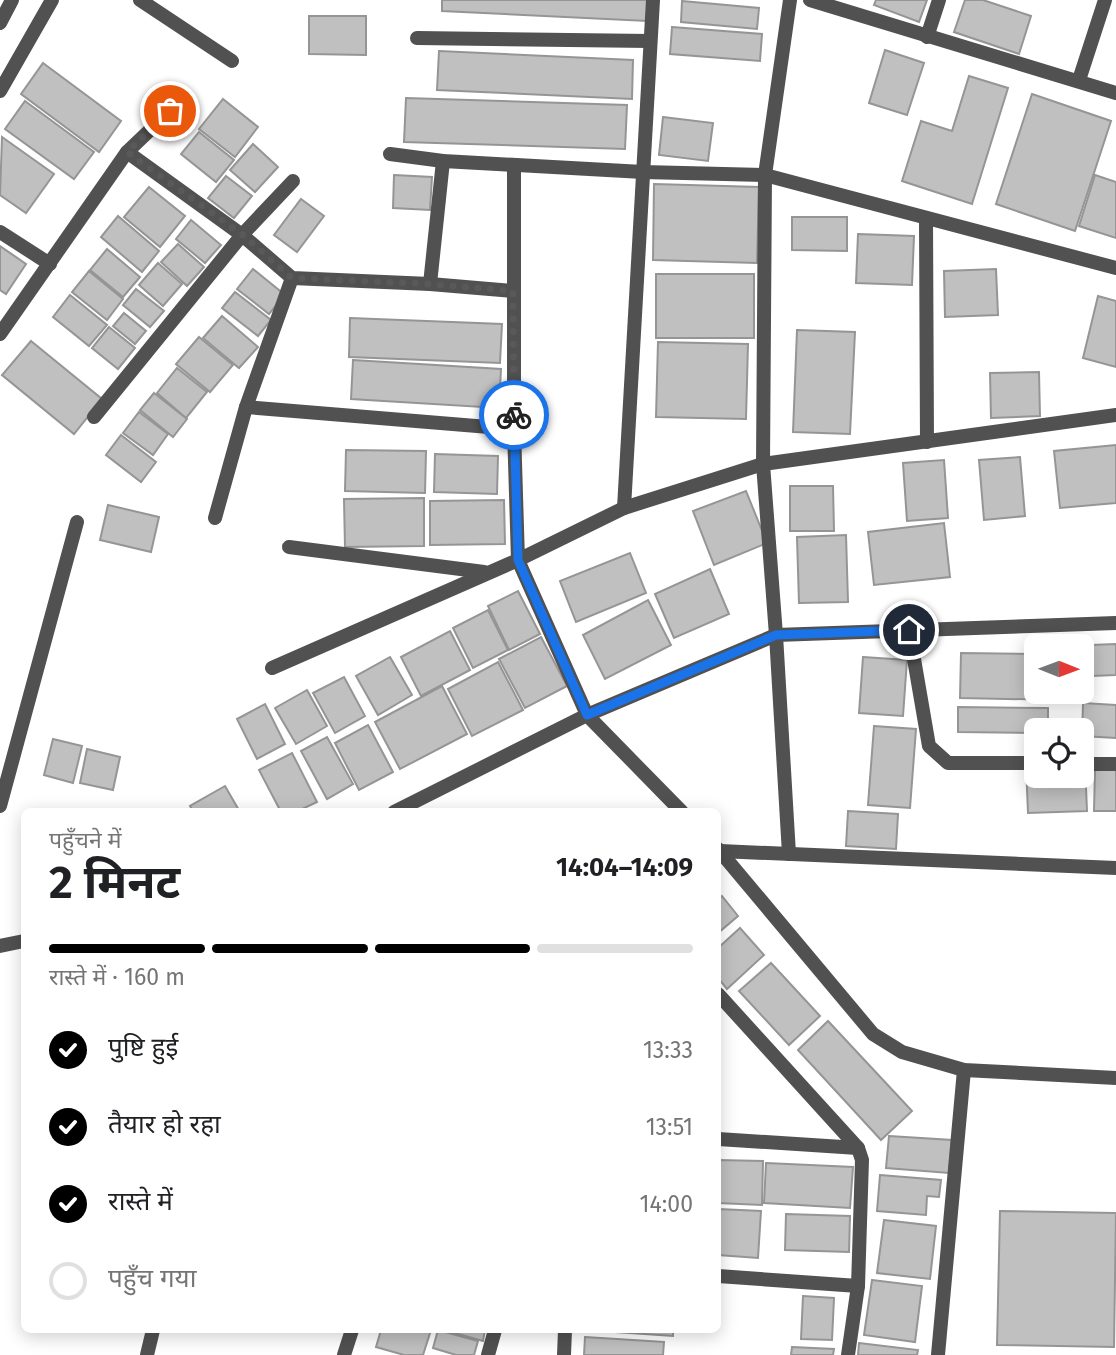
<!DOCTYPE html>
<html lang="hi">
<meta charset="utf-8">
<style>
:root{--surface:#fff;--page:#f6f6f6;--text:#202124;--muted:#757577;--line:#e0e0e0;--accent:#000}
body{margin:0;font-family:"Fira Sans","Noto Sans Devanagari",sans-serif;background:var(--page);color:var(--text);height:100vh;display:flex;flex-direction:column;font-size:26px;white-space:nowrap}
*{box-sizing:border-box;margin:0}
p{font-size:23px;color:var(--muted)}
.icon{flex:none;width:38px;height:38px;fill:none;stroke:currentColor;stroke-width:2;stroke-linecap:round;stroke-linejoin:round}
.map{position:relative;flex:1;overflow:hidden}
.sheet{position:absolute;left:21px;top:808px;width:700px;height:525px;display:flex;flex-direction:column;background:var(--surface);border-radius:10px;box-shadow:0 4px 18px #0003}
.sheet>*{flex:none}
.needle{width:46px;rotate:91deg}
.fabs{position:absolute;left:1024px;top:634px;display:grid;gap:14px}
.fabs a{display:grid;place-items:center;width:70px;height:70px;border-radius:10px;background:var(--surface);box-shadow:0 4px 18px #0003;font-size:35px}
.pin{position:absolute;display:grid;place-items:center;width:60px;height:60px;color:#fff;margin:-30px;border:4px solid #fff;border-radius:50%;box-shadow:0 2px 7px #0007}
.courier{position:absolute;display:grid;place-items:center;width:70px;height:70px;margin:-35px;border:5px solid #1a73e8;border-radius:50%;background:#fff;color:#222;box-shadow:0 2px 9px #0007}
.summary em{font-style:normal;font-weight:700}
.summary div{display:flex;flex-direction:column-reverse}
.summary{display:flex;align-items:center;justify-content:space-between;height:119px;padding:0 28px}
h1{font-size:46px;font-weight:700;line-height:52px}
.bar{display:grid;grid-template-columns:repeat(4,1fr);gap:10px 7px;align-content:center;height:84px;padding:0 28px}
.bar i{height:9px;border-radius:5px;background:var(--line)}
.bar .active{background:var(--accent)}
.bar p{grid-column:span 4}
ol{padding:0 28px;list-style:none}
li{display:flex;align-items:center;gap:21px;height:77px}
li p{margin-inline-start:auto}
li .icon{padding:7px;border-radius:50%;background:var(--accent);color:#fff;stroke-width:4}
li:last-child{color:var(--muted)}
li i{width:38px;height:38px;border:4px solid var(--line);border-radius:50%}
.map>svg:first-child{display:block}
</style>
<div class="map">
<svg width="1116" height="1355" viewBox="0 0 1116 1355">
<rect width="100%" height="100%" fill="#fff"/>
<g fill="#c0c0c0" stroke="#959595" stroke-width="2">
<polygon points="442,0 648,0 647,21 442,11"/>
<polygon points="876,0 927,0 919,22 874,5"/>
<polygon points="965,0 983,0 1031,16 1019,54 954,32"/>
<polygon points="682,1 759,8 757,29 681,22"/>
<polygon points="309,16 366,16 366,55 309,54"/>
<polygon points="672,27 762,34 760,61 670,54"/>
<polygon points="885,50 924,63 907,115 869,103"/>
<polygon points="439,51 633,60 632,99 437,90"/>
<polygon points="43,63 121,121 99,152 21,94"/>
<polygon points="969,76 1008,88 972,204 902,181 921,121 952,131"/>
<polygon points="1032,94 1111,121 1075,231 996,204"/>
<polygon points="406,98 627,105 625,149 404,142"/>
<polygon points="223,99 258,127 235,157 199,129"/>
<polygon points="25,101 94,152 74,179 5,129"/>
<polygon points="663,117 713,123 708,161 659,155"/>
<polygon points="199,132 234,160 216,182 181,154"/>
<polygon points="2,137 54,174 26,213 0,195"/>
<polygon points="253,144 278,167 255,192 230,170"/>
<polygon points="394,175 432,177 430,210 393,208"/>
<polygon points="1095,175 1116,182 1116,238 1079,226"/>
<polygon points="226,176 252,196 234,218 208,198"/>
<polygon points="654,184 759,187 757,263 653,260"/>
<polygon points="149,187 185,216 160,247 124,217"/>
<polygon points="301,199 324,216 297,252 274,235"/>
<polygon points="118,216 159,251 142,272 101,237"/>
<polygon points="792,217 847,217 847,251 792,250"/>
<polygon points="191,220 221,245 205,263 176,239"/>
<polygon points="858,234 914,236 912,285 856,283"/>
<polygon points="178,244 204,267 187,286 161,262"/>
<polygon points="0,246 26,264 6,294 0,290"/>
<polygon points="107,249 140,277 123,297 90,270"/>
<polygon points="158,263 182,284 163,306 139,285"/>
<polygon points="253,269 285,295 269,314 237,289"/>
<polygon points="996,269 998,315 945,317 944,271"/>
<polygon points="89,271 123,299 107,320 72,292"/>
<rect x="656" y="274" width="98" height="64"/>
<polygon points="136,289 164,311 150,327 123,305"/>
<polygon points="235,292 271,320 258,336 222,308"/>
<polygon points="70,295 107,325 89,346 53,317"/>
<polygon points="1098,296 1116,301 1116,367 1083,358"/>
<polygon points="124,313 146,331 135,344 113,326"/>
<polygon points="222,316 258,347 239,368 203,338"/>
<polygon points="350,318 502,324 500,363 349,357"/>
<polygon points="109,327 135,348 118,369 92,348"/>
<polygon points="797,330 855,332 850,434 793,432"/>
<polygon points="199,337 233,365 210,392 176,364"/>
<polygon points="31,341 102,399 74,434 2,375"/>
<polygon points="658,342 748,344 746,419 656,417"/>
<polygon points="353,360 501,369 499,408 351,399"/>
<polygon points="177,368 207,392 186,418 157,393"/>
<polygon points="1039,372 1040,416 991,418 990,373"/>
<polygon points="154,393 187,419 173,437 140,410"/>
<polygon points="139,412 168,434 153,455 123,433"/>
<polygon points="121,435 156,462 141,482 106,455"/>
<polygon points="1116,445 1116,503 1060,508 1054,451"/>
<polygon points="346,450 426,451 425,493 345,491"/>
<polygon points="435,454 498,456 497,494 434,492"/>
<polygon points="1020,457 1025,516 984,520 979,460"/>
<polygon points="944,460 948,518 907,521 903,463"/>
<polygon points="790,486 833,486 834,531 790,531"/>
<polygon points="746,491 767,543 714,565 693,511"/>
<polygon points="424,498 424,546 345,547 344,499"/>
<polygon points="504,500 505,544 430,545 430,501"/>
<polygon points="108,505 159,517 151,552 100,540"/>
<polygon points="944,523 950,577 874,585 868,532"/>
<polygon points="846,535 848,602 799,603 797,537"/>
<polygon points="630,553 646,593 576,622 560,581"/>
<polygon points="710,569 729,614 674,638 655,594"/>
<polygon points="518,591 540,634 509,650 488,606"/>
<polygon points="648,600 671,645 605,679 583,635"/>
<polygon points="488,610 508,650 473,668 453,628"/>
<polygon points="450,631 470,670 421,696 401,657"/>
<polygon points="541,637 567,686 525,708 499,659"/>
<polygon points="1116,644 1116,675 1092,676 1091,645"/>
<polygon points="961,653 1036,654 1036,691 1061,691 1061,700 960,698"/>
<polygon points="390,657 412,695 378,715 356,676"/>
<polygon points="863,657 907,660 903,716 859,713"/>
<polygon points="498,662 523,710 472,736 448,689"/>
<polygon points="344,677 365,716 335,733 313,693"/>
<polygon points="442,686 467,734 400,769 375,722"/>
<polygon points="307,690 327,726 296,744 275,708"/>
<polygon points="1083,703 1116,705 1116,738 1082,736"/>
<polygon points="265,704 285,744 257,759 237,719"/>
<polygon points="958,707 1048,708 1048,730 1036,730 1036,733 958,732"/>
<polygon points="368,725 393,772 359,790 335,743"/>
<polygon points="874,726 916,729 910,808 868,805"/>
<polygon points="327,737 353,784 327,799 301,751"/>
<polygon points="53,739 82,746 73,783 44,775"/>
<polygon points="87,749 120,757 113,790 80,783"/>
<polygon points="292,753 317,802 296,812 281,812 259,770"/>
<polygon points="1082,764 1085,764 1087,811 1028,813 1026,765 1036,765 1036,775 1082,775"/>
<polygon points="1095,770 1116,770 1116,811 1094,811"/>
<polygon points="225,786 240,812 193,812 190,806"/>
<polygon points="848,811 898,814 896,849 846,846"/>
<polygon points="722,896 738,916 718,933 718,900"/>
<polygon points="740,928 764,955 727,989 718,978 718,948"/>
<polygon points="771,963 820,1016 789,1045 739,991"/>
<polygon points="828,1021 912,1111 881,1140 798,1050"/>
<polygon points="889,1136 952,1140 949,1173 886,1168"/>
<polygon points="718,1160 763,1161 762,1205 718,1203"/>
<polygon points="766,1163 853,1167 850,1208 764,1203"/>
<polygon points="880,1175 941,1180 939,1197 927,1196 926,1215 877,1211"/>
<polygon points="718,1209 761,1211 758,1258 718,1255"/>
<polygon points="1000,1211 1116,1213 1114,1347 997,1345"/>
<polygon points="786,1214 850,1216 849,1252 785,1250"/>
<polygon points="884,1220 936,1226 930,1279 877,1273"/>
<polygon points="872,1280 922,1286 915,1342 864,1335"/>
<polygon points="803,1296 834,1298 832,1340 801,1339"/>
<polygon points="381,1330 431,1330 423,1355 404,1355 376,1347"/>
<polygon points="438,1330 478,1341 474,1355 456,1355 433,1348"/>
<polygon points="444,1330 485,1330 483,1341"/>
<polygon points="585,1330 673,1330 673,1336"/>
<polygon points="585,1337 664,1342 663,1355 584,1355"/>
<polygon points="859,1343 918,1350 917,1355 858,1355"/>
<polygon points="792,1347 834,1349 833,1355 791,1355"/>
</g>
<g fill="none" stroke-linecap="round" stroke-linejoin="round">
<polyline stroke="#515151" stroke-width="14" points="140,0 232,61"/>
<g stroke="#515151" stroke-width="14">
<polyline points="810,0 1116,93"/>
<polyline points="927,37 939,0"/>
<polyline points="417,38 650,41"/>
<polyline points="1079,80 1105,0"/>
<polyline points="127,152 242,235 292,278 430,284 513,291"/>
<polyline points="390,154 443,161 643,172 765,175 1116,268"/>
<polyline points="514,165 514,429 518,560 587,715 682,812"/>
<polyline points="926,218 927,442"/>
<polyline points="0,232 50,264"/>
<polyline points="430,284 443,161"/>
<polyline points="0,334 127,152 170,111"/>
<polyline points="246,407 514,429"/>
<polyline points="94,417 242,235 293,181"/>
<polyline points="624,508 653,0"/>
<polyline points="215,518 246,407 292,278"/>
<polyline points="289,547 484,572"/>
<polyline points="909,630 929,746 948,763 1036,763"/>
<polyline points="272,668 518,560 624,508 763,464 1116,415"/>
<polyline points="1082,764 1116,764"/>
<polyline points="0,806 77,522"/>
<polyline points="394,812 587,715 776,635 1116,623"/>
<polyline points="718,849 873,1034 902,1052 964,1070 1116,1078"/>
<polyline points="720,851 1116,868"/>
<polyline points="789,854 776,635 763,464 765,175 790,0"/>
<polyline points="0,946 24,941"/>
<polyline points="718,994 858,1148 862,1160 858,1286 848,1355"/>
<polyline points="718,1139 858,1148"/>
<polyline points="718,1276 858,1286"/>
<polyline points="147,1355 153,1330"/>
<polyline points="344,1355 352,1330"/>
<polyline points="488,1355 495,1330"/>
<polyline points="564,1355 565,1330"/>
<polyline points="938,1355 964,1070"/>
</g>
<g stroke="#515151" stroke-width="14">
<polyline points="0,23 12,0"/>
<polyline points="0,91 52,0"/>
</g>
</g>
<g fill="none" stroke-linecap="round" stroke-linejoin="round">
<polyline stroke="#595959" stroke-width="7" stroke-dasharray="0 12.6" points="170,111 127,152 243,235 292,278 430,284 513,291 514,415"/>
<polyline stroke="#1a73e8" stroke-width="9" points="514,415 518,560 587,715 776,635 909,630"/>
</g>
</svg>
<div class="fabs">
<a><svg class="needle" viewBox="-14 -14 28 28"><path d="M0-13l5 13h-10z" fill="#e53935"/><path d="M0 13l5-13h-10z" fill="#757577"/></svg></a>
<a><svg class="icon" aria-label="locate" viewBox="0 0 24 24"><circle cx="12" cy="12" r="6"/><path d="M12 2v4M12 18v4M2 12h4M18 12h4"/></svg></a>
</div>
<div class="pin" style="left:170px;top:111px;background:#ea580c"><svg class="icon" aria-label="bag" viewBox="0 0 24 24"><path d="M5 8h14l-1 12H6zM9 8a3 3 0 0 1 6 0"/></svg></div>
<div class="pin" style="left:909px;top:630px;background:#1f2937"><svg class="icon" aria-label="home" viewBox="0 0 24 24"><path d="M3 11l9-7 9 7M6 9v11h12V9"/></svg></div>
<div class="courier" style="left:514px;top:415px"><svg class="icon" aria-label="bike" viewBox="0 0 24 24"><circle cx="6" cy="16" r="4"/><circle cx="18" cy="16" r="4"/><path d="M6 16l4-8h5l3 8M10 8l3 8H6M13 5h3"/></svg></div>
<section class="sheet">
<div class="summary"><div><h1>2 मिनट</h1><p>पहुँचने में</p></div><em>14:04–14:09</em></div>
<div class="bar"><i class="active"></i><i class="active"></i><i class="active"></i><i></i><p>रास्ते में · 160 m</p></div>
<ol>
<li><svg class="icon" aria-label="check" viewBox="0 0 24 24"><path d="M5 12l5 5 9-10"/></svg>पुष्टि हुई<p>13:33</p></li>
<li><svg class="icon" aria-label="check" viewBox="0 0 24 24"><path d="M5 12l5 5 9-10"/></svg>तैयार हो रहा<p>13:51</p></li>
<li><svg class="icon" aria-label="check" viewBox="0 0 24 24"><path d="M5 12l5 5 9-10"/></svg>रास्ते में<p>14:00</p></li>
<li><i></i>पहुँच गया</li>
</ol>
</section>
</div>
